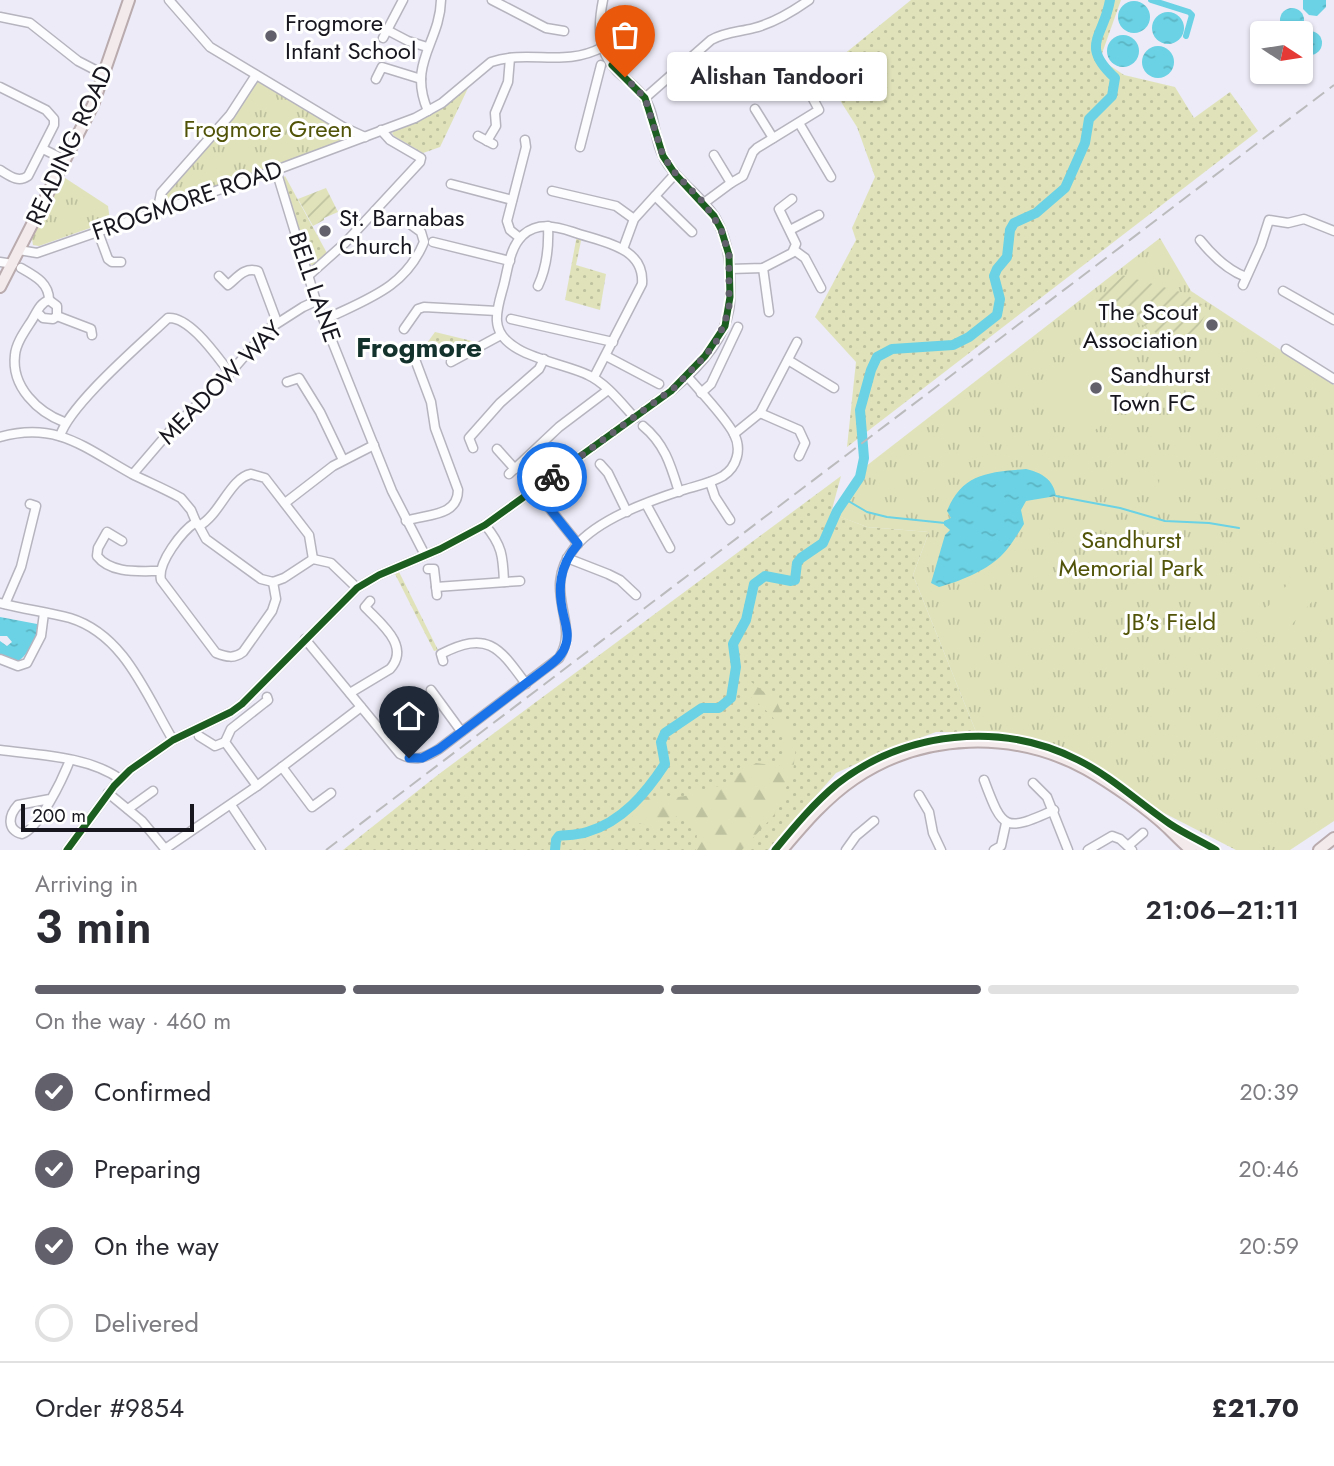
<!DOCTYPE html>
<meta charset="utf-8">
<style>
:root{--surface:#fff;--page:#f7f7f7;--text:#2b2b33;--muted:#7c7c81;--line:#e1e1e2;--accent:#62616b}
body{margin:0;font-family:Jost,sans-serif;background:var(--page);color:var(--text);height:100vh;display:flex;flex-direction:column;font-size:26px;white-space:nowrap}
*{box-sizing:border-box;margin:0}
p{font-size:23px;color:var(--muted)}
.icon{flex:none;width:38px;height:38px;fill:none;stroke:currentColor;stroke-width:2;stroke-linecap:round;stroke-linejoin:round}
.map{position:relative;height:850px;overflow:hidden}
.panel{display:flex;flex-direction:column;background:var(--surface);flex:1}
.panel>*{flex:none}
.needle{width:46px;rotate:102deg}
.fabs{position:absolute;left:1250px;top:21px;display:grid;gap:14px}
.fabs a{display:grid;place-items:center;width:63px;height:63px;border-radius:7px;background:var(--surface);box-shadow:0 2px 5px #0004;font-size:35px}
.scale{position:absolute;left:21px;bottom:18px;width:173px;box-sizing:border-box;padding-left:7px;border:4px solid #17161f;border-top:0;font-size:19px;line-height:24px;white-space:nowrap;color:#17161f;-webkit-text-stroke:5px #fff;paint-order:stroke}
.pin{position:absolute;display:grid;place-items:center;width:60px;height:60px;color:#fff;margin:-72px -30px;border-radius:50% 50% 50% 0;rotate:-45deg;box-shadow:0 0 7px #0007}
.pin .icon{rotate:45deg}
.courier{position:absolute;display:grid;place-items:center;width:70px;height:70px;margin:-35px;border:5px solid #1a73e8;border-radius:50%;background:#fff;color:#222;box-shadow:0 2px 9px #0007}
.bubble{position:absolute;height:49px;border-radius:7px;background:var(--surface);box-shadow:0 2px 5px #0004;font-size:23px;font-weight:600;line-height:49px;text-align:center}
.summary em{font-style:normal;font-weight:600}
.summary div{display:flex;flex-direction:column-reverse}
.summary{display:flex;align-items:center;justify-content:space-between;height:119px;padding:0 35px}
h1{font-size:46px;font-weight:600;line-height:52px}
.bar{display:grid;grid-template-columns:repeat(4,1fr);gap:10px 7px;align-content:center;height:84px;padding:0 35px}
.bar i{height:9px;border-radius:5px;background:var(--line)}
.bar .active{background:var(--accent)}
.bar p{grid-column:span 4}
.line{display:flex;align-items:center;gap:18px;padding:0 35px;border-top:2px solid var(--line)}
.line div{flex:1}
ol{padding:0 35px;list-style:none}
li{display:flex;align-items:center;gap:21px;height:77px}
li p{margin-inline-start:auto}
li .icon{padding:7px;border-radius:50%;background:var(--accent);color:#fff;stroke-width:4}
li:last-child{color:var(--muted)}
li i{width:38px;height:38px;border:4px solid var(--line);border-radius:50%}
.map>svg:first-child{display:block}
</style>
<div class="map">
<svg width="1334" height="850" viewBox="0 0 1334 850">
<defs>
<pattern id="grass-dots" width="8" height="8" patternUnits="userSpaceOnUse" patternTransform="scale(1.75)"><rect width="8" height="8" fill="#e0e3ba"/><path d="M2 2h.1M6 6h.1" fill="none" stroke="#bfc29f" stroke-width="1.8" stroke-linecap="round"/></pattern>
<pattern id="forest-firs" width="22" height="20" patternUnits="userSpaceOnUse" patternTransform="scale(1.75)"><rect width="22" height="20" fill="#e0e3ba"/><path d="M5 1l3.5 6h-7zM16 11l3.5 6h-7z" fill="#bfc29f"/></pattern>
<pattern id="park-tufts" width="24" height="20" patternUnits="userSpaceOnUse" patternTransform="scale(1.75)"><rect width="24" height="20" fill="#e0e3ba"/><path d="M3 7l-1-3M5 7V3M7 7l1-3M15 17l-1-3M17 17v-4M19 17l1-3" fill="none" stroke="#bfc29f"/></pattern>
<pattern id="garden-furrows" width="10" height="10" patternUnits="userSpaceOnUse" patternTransform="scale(1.75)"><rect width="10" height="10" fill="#e0e3ba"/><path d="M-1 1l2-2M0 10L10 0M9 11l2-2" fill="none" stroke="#bfc29f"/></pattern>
<pattern id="water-ripples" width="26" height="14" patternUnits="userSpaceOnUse" patternTransform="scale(1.75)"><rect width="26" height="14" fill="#6ad2e4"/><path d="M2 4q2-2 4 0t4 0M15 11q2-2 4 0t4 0" fill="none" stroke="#5bb4c3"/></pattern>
</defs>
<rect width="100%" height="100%" fill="#ecebf7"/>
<g fill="url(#grass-dots)">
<polygon points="911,0 1121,0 1100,59 1124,75 1175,87 1194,118 1230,92 1258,131 847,447 856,362 815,317 856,240 852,228 875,177 857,127 822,72"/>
<polygon points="469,86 440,147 423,153 394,136 392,133 394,131 436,112"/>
<polygon points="285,176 328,255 316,265 311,265 308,261 283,183 283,178"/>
<polygon points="577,235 582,236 576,265 606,274 600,310 565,300"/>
<polygon points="435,332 476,342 444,359 424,347"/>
<polygon points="841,476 831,513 867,527 929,532 913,575 976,732 936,732 887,750 836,773 768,850 343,850 439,774"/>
<polygon points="399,572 438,650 434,651 395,574"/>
</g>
<path fill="url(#forest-firs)" d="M750,681L777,702L796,746L793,772L774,815L742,850H696L697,832L691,818L679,815C663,824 653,828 635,822L631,814L619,813L639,796L671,798L685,796L729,783L744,769L756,763L778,766L784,763C794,730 768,712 746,693Z"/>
<g fill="url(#park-tufts)">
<polygon points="257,79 351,134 352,137 162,206 162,198 167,188"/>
<polygon points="62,176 108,206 110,221 39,246 33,245 32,239"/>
<polygon points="1160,238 1191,291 1334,385 1334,821 1290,850 1236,850 1164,813 1106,772 1056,745 1008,733 976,732 913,575 929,532 867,527 830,513 861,480 861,470"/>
</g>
<g fill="url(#garden-furrows)">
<polygon points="326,188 338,212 324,218 324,220 313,226 298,199"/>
<polygon points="1122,275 1184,293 1209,309 1183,352 1149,328 1095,302"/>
</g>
<g fill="#e0e3ba">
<polygon points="1116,334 1153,389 1078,442 1038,386"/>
<polygon points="1161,470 1198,476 1195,495 1158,489"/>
<polygon points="1295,576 1317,596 1279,639 1257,619"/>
</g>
<g fill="url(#water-ripples)">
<polygon points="1303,0 1326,0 1326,7 1317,16 1309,15 1303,9"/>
<circle cx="1134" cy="17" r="16"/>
<circle cx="1292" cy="20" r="12"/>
<circle cx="1168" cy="28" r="16"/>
<circle cx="1310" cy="43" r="12"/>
<circle cx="1123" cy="51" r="16"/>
<circle cx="1158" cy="62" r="16"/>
<path d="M1026,469C1042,473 1053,479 1056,496L1026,501L1021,510L1024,524C1017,535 1009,549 1000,557C985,571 958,582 939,587L931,583L945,535L950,530L944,525V521L951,518L947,511C962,473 989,472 1026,469Z"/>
<path d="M0,617L37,624C38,637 30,651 20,660L13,661L0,655V641L7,646L12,642L7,636H0Z"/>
</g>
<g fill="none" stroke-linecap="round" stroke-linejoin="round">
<g stroke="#6ad2e4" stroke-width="2">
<polyline points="1056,496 1120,508 1165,521 1209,523 1239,528"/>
<polyline points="845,499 867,512 887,517 945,523"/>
</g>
<polyline stroke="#6ad2e4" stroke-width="6" points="1151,0 1189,12 1192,15 1186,36"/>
<path stroke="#6ad2e4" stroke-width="10" d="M555,850L556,840L559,836C568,835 578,835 587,832C622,822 646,793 665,764L661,742L665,733L702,708H719L731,698L736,667L733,644L746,620L754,584L765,576L791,581L795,580L797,563L801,558L823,543L837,511L860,477L864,458L860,410L871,370L877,357L892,349L953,345L969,337L997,315L1000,299L994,276L997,269L1007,257L1010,230L1014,223L1036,213L1065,188L1085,143L1089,119L1112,96L1115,78C1079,45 1104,37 1110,0"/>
<defs>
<g id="minor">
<polyline points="169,0 210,47 343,127 365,137"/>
<polyline points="492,0 546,28 564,31"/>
<polyline points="0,17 30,23 78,61 105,75"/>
<polyline points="387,30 408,41 427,47"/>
<polyline points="383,38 403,0"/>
<polyline points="376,79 382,67 421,79"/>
<path d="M0,87L46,110L54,119V125L28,176C18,183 10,176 0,170"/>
<path d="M645,98L711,40C725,32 739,32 754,28C774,23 792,12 809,0"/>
<polyline points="755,109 773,138"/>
<path d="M428,111C407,63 440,43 441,0"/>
<polyline points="799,123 831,177"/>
<polyline points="478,136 493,144"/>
<polyline points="487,141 496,126 495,113 508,82 510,58"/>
<polyline points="580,147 601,65"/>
<polyline points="43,149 65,160"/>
<polyline points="714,155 731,183"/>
<polyline points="276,170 316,301 392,491 425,555"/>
<polyline points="451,184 512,200"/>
<polyline points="552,191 616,206 634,219"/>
<polyline points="655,196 692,232"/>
<polyline points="704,203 731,183 743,176 753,152 757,148 819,110 804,82"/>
<polyline points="161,209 159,203 161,193 230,115 256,75"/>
<polyline points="790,230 819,215"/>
<polyline points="98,232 108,259 112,262 121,262"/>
<polyline points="520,238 510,230 507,221 526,147 525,140"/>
<path d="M1200,240C1212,255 1227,270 1246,277"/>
<polyline points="433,242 510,261"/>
<polyline points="623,249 634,219 675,174"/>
<path d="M19,250L37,253L276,170L415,118L442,103L491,62C531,49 563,68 603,47"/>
<polyline points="794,250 805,258 821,288"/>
<polyline points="0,262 13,264"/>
<path d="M21,268C35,276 49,283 49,300"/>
<polyline points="763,268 769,312"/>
<polyline points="730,269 763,268 792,253 796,244 779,209 792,199"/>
<path d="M219,276L228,285C238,277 244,267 258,271L277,322"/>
<polyline points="308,276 345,243 420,162 421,158 390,140 381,130"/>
<polyline points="1243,285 1261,245 1269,220 1288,223 1304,219 1334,231"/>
<path d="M538,286C547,267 549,248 548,226"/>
<polyline points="1283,291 1334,320"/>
<path d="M37,312L43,318L53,319L57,316V306L49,300C40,303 37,312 32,320C25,331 16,343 15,355C11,387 38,412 64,422"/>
<polyline points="57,316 91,329 92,335"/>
<polyline points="511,319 613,342"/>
<path d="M324,320C367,299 405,288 424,242L421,232L410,224"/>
<polyline points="404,329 418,309 424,307 497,311"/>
<polyline points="1286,349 1334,379"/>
<polyline points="606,356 659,384"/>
<polyline points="788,360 834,388"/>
<polyline points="451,362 501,335"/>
<path d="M594,377L642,284C645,246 601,242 573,232C555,226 538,222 523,235C510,247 508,268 504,284C501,296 496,309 497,321C499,356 562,362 588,375C606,383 622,404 635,418"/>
<polyline points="287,382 299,378 320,412 343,460"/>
<polyline points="701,393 711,384 738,327"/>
<polyline points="760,413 799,430 805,443 799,456"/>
<path d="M643,426C665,444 671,466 679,492"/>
<polyline points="734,434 760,413 797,342"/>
<path d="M60,436C70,404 142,343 168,318C190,316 218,358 230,373"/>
<path d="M0,437C57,421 85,448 132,474C148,482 165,489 181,498L191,510L196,522"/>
<polyline points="473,448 469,438 500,403 539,369 544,359"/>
<polyline points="497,449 515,469"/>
<polyline points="600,464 608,473 627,512"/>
<polyline points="133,474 169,432 230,373 267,330 303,307 316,301"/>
<polyline points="509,474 559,427 608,390"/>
<polyline points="710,482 715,497 730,520"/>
<polyline points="534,489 578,544"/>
<polyline points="285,503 333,466 374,445"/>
<polyline points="646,504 670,548"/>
<path d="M406,521C426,514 458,517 458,490L435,428L431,402L416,362L415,355L411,351"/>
<path d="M485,525C502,545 503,556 504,582"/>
<polyline points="199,526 206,539 261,579 273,582 284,578 313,559 331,563 357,588"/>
<path d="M122,541L107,532L98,548L97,556C111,574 139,571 159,571"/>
<polyline points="567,558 608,574 620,580 636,595"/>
<polyline points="428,569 434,569 437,595"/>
<path d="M273,582L276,599L272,611L243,652C234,659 227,657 216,653L161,580C157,563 182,531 196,522L199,526C220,515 230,478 251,474L265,478L309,535L313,559"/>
<polyline points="436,587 520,581"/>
<path d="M0,603C23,609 47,612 70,618C125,635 146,695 173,740"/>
<polyline points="5,604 21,567 36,506 30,504"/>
<path d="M305,639L400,754C415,762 425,758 439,749L559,658C582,622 539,592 575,547C598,519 649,501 683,490C696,486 711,483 723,476C737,467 742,449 734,434C726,418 700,391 687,376"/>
<polyline points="0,659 18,666 27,663 41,636 44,613"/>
<path d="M443,661L441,654C488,630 499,647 526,684"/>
<polyline points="431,690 461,731"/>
<path d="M350,693L390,669C411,646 380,623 365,607L370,601"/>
<polyline points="199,736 215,746 225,742"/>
<path d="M0,750C38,755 88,756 120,779"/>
<polyline points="282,767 312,807 331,793"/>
<path d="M984,780C1003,831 1005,832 1054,810"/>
<polyline points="1033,783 1047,797 1068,850"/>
<polyline points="257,786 225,742 231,729 264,703 268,700 267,697"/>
<polyline points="108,793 142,821 166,850"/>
<polyline points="919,795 929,812 933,833 941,850"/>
<path d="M50,799L18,805C8,816 7,830 22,834C39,829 63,778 70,760"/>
<polyline points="231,805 261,850"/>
<polyline points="128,809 153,791"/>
<polyline points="1128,846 1143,833"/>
<polyline points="165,849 257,786 361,707"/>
<path d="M67,850L114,786L130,770L173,740L231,712L242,704L357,588L379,575L440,549L485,525L671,391C695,371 724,342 729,310C731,300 730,288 730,278C730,256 726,236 715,217C700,194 675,180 663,156C653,137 656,113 643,96C636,86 625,79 616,70C597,50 598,25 603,0"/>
<polyline points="846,850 856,836 874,821"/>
<polyline points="994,850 1001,846 1006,823"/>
<polyline points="1088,850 1112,836 1120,839 1132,850"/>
</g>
<g id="major">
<polyline points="0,287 93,105 129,0"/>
<polyline points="1179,833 1206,850"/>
<path d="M782,850C804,824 826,798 854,779C923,732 1014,730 1086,769C1111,783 1148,809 1168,828C1176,836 1183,843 1191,850"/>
<polyline points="1319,850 1334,838"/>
</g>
</defs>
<use href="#minor" stroke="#b6b4be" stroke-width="11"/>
<use href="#major" stroke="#b9abae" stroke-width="14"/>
<use href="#minor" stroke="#fcfcfe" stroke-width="8"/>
<use href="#major" stroke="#f3eaeb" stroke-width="10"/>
<polyline stroke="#bbbbbd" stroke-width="2" stroke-dasharray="14 7" stroke-linecap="butt" points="326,850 1334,85"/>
<defs>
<g id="cycleway">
<polyline points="67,850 114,786 130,770 173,740 231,712 242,704 357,588 379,575 440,549 485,525 671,391 705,356 725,326 730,297 729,255 721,229 714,216 675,174 663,156 645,98 612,65"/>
<path d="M775,850C794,827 814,803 837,784C905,731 1001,721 1078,760C1112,777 1139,803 1170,824C1185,834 1201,841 1216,850"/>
</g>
</defs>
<use href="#cycleway" stroke="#fff" stroke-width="11"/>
<use href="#cycleway" stroke="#1b5e20" stroke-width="7"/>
</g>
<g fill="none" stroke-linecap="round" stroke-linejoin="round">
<polyline stroke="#62616b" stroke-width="7" stroke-dasharray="0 12.6" points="552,477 674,388 705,356 718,339 729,310 729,255 721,229 704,203 676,174 663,156 645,98 625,77"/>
<path stroke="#1a73e8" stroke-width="9" d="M409,758H422L439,749L545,669C554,662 563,656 566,644C569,635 566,626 564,617C557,589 559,566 578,544L534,489L552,477"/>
</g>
<g fill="#62616b" stroke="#fff" stroke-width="2.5">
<circle cx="271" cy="36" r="7"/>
<circle cx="325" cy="231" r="7"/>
<circle cx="1212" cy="325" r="7"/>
<circle cx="1096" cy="388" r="7"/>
</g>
<g text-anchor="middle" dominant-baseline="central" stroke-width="6" stroke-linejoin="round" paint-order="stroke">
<g font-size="24" fill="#17161f" stroke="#fff" text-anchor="start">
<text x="285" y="22">Frogmore<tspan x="285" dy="28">Infant School</tspan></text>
<text x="339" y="217">St. Barnabas<tspan x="339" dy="28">Church</tspan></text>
<text x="1198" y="311" text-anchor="end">The Scout<tspan x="1198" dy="28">Association</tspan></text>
<text x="1110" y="374">Sandhurst<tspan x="1110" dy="28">Town FC</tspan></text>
</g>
<g font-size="24" fill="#515408" stroke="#fff">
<text x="268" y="128">Frogmore Green</text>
<text x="1131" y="539">Sandhurst<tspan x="1131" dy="28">Memorial Park</tspan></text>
<text x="1171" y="621">JB's Field</text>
</g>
<g font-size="24" fill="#17161f" stroke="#fff">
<text transform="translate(69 145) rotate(-65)">READING ROAD</text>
<text transform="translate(187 200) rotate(-19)">FROGMORE ROAD</text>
<text transform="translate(315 287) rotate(71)">BELL LANE</text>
<text transform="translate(220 382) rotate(-45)">MEADOW WAY</text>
</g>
<g font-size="28" font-weight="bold" fill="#12322b" stroke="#fff">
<text x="419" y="347">Frogmore</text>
</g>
</g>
</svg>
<div class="fabs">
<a><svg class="needle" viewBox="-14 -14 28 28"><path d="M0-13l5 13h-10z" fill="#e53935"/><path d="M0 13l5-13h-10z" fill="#7c7c81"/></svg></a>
</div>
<div class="scale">200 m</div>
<div class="pin" style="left:625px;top:77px;background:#ea580c"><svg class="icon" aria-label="bag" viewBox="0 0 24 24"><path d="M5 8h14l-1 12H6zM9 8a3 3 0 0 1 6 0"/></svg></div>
<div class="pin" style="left:409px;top:758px;background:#1f2937"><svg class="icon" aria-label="home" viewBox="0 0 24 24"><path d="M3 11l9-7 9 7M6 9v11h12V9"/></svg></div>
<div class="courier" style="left:552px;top:477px"><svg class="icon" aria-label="bike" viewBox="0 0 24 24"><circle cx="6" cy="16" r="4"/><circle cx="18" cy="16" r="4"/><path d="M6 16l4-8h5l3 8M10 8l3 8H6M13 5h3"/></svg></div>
<div class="bubble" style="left:667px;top:52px;width:220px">Alishan Tandoori</div>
</div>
<section class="panel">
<div class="summary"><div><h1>3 min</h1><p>Arriving in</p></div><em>21:06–21:11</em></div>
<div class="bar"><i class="active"></i><i class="active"></i><i class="active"></i><i></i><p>On the way · 460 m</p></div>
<ol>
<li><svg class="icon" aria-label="check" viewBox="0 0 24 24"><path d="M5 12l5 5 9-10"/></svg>Confirmed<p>20:39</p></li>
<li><svg class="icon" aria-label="check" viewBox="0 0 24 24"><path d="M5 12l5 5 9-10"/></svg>Preparing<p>20:46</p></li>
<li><svg class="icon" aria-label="check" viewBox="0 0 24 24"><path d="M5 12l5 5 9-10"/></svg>On the way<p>20:59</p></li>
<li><i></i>Delivered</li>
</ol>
<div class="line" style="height:91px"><div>Order #9854</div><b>£21.70</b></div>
</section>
